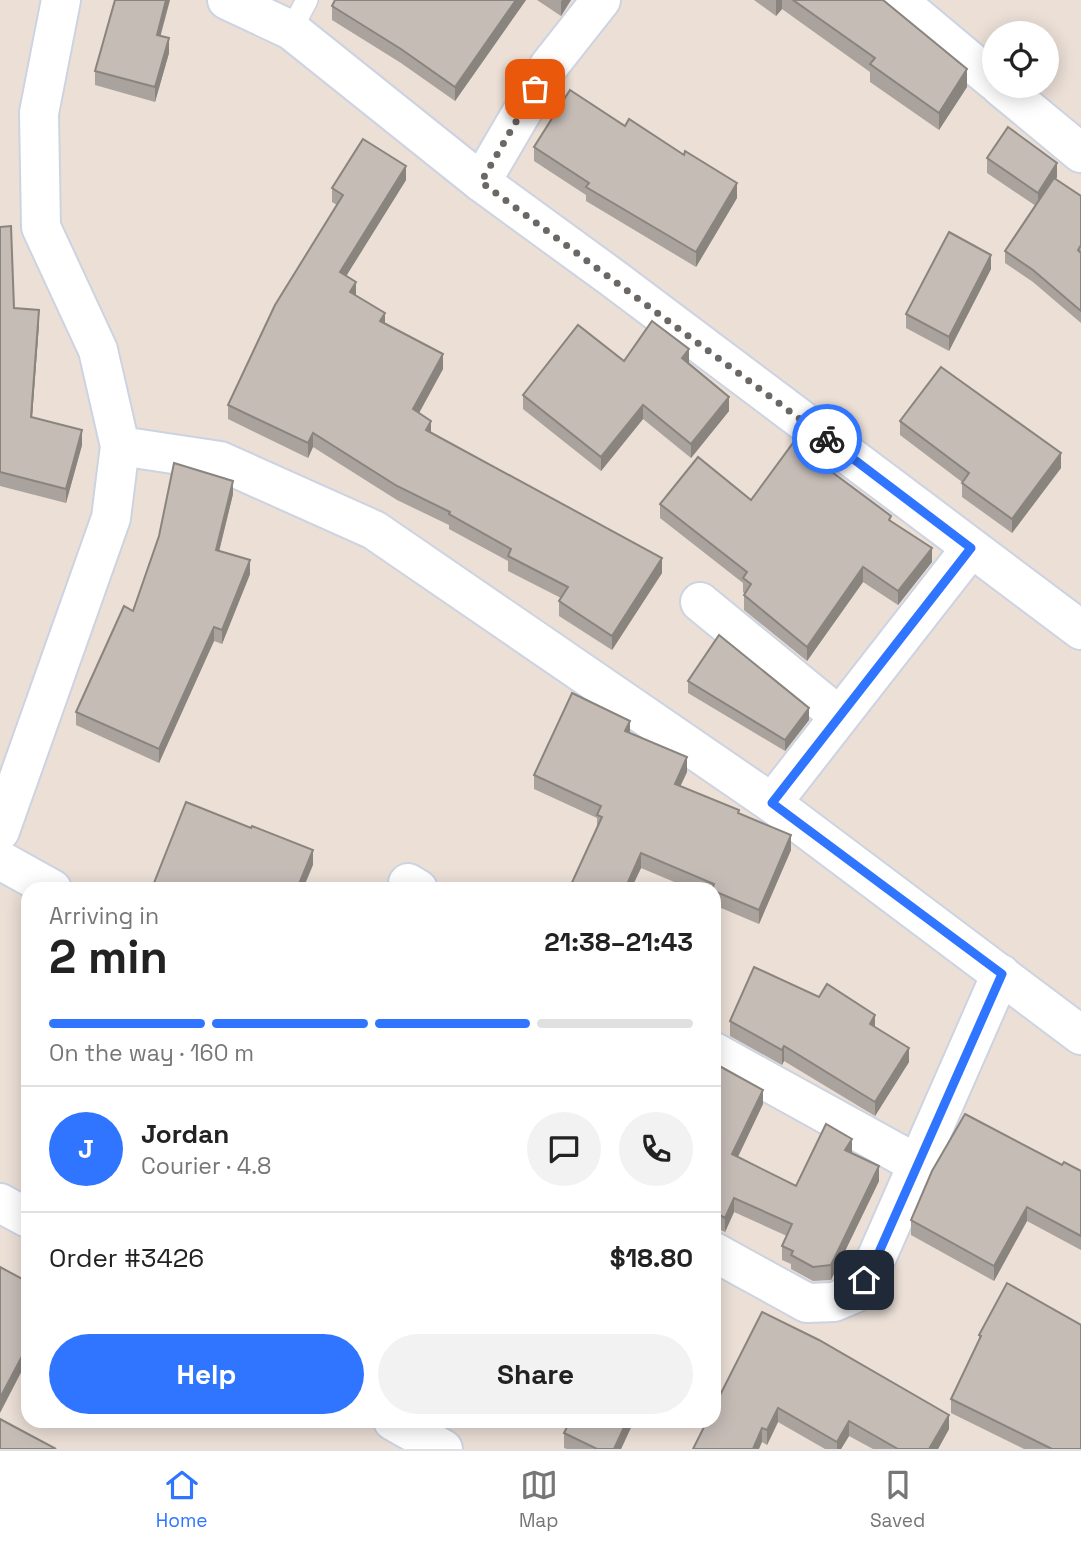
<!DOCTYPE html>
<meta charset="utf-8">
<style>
:root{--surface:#fff;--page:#f2f2f2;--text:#222;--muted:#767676;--line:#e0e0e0;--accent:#2f75ff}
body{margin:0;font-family:"Space Grotesk",sans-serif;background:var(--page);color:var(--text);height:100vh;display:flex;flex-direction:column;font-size:26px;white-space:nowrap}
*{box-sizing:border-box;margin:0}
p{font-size:23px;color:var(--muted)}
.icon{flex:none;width:38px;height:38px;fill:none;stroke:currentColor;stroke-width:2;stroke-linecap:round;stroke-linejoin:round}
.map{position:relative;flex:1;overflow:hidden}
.sheet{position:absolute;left:21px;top:882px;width:700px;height:546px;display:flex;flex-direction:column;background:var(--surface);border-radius:21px;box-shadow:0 4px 18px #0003}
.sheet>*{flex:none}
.fabs{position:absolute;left:982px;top:21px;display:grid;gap:14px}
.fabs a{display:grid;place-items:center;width:77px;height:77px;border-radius:50%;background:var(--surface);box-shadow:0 4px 18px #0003;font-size:35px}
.pin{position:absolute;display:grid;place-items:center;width:60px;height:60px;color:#fff;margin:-30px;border-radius:14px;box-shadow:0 4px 10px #0006}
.courier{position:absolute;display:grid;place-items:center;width:70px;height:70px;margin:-35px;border:5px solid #2f75ff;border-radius:50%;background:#fff;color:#222;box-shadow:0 2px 9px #0007}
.summary em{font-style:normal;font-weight:700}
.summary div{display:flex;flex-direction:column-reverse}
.summary{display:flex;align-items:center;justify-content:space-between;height:119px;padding:0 28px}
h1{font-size:46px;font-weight:700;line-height:52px}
.bar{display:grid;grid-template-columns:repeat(4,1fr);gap:10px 7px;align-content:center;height:84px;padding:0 28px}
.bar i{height:9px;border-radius:5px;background:var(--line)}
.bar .current{background:var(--accent)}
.bar p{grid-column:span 4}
.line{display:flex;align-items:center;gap:18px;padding:0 28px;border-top:2px solid var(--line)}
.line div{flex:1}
.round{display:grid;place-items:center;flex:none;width:74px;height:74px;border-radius:37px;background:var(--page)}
.button{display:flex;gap:14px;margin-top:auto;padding:14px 28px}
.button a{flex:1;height:80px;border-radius:42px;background:var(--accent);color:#fff;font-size:28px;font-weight:700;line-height:80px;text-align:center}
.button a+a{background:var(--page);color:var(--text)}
.dock{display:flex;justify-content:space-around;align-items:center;height:98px;border-top:2px solid var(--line);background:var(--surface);font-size:19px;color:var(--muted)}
.dock a{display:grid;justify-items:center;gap:4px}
.dock .current{color:var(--accent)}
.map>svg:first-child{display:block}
</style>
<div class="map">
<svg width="1081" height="1449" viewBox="0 0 1081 1449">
<rect width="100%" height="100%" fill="#ebdfd6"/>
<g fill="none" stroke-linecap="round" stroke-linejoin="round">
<defs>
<polyline id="service" points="291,30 307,0"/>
<g id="minor">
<polyline points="227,0 291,30 481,182 614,279 1081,630"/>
<polyline points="897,0 994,81"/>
<polyline points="1000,86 1081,153"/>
<polyline points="481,182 549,66 601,0"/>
<polyline points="120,446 220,461 374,530 772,803 1081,1035"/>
<polyline points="700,602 839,716"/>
<polyline points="772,803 971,548"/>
<polyline points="0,831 111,518 120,446 98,350 41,227 39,113 61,0"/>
<polyline points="0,860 52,889"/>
<polyline points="408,883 418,889"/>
<polyline points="714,1052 917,1164"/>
<polyline points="0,1203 28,1218"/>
<polyline points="714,1252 807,1303 834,1302 855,1293 872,1268 1001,974"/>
<polyline points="393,1421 443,1449"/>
</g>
</defs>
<use href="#service" stroke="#ccd3e1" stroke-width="24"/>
<use href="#minor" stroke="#ccd3e1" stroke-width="42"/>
<use href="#service" stroke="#fff" stroke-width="21"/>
<use href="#minor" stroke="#fff" stroke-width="38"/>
</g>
<g fill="#a9a29d">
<polygon points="526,0 455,101 401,63 332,20 332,6"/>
<polygon points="537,0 571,0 561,16"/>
<polygon points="754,0 883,0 967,87 939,130 870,82 870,72 782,9 776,16"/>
<polygon points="160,36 169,53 155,102 95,85 95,71"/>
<polygon points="534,147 737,198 696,267 586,201 586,195 534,161"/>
<polygon points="987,158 1057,177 1056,179 1081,196 1081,323 1033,282 1005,263 1005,251 1036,206 987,173"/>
<polygon points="406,180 346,276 356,296 385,324 443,369 419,413 431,433 662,573 612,650 559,616 559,601 561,598 508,571 508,561 449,529 449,525 397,500 313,447 308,458 228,419 228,405 337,205 332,202 332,188"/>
<polygon points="0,227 14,308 39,324 32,417 82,445 66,503 0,486"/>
<polygon points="991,269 949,351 906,328 906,314"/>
<polygon points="624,361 689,363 689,364 729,411 691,458 643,419 601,471 523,409 523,395"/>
<polygon points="900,421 1061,468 1012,533 962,497 962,482 900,435"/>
<polygon points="233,494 219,551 250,574 222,644 214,641 159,763 76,725 76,712 133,611"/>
<polygon points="751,500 891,521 932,562 898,605 863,582 807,661 744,610 744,595 745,594 743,592 743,583 660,518 660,504"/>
<polygon points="688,681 809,720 785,751 688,693"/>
<polygon points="630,733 687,772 680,786 739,813 791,850 759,924 714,905 714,889 691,889 641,868 631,889 569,889 597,829 597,818 534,789 534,775"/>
<polygon points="730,1021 875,1027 909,1062 875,1116 784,1061 782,1065 730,1036"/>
<polygon points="714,1063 763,1104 738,1157 796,1186 852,1153 879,1181 831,1280 813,1281 791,1269 791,1264 782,1260 782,1246 787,1236 734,1212 725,1232 714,1227"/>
<polygon points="1062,1165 1081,1171 1081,1250 1027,1221 994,1281 911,1235 911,1220"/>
<polygon points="762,1312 949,1429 938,1449 873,1449 849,1436 841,1449 825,1449 778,1422 767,1445 762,1442"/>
<polygon points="1081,1325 1081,1449 1024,1449 951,1413 951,1399 979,1341 979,1335"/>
<polygon points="570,1421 634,1421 621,1449 567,1449 564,1448 564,1433"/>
</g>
<g fill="#8a847f">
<polygon points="166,0 170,0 157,49 157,35"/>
<polygon points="516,0 526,0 455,101 455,87"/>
<polygon points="562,0 571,0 561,16 561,2"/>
<polygon points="776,0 782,0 782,9 776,16"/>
<polygon points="169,38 169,53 155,102 155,87"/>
<polygon points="967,69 967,87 939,130 939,113"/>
<polygon points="1057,163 1057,177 1038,207 1038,193"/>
<polygon points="406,166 406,180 340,286 340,272"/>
<polygon points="737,183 737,198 696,267 696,252"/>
<polygon points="991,255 991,269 949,351 949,337"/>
<polygon points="356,282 356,296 350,292"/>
<polygon points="39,310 39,324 31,431 31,417"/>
<polygon points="385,313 385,328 380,321"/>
<polygon points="689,349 689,363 682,373 682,358"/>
<polygon points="443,354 443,369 413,424 413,409"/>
<polygon points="729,397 729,411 691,458 691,444"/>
<polygon points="643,405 643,419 601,471 601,457"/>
<polygon points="431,421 431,435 426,430"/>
<polygon points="82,430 82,445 66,503 66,489"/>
<polygon points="313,433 313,447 308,458 308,443"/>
<polygon points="1061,453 1061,468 1012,533 1012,519"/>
<polygon points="233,481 233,494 216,564 216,550"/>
<polygon points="932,548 932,562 898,605 898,591"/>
<polygon points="662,558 662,573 612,650 612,636"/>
<polygon points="250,560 250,574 222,644 222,630"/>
<polygon points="863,567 863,582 807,661 807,647"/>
<polygon points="214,627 214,641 159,763 159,749"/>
<polygon points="809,708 809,720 785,751 785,740"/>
<polygon points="630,721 630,735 625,731"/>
<polygon points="687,757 687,772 675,798 675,784"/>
<polygon points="791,835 791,850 759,924 759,910"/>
<polygon points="313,850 313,865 303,889 297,889"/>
<polygon points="641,853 641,868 631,889 625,889"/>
<polygon points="875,1015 875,1029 870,1024"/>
<polygon points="784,1046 784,1061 782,1065 782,1050"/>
<polygon points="909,1048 909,1062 875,1116 875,1102"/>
<polygon points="763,1090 763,1104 732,1169 732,1154"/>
<polygon points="852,1139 852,1153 845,1150"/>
<polygon points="879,1166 879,1181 831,1280 831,1265"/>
<polygon points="734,1198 734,1212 725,1232 725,1218"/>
<polygon points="1027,1207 1027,1221 994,1281 994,1266"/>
<polygon points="28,1345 28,1359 0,1413 0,1398"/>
<polygon points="778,1408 778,1422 767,1445 767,1430"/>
<polygon points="949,1415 949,1429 938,1449 929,1449"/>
<polygon points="627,1421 634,1421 621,1449 614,1449"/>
<polygon points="849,1421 849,1436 841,1449 837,1449 837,1442"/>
<polygon points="762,1428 762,1442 759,1449 753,1449"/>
</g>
<g fill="#c5bcb6" stroke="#8a847f" stroke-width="2">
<polygon points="115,0 166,0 157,35 169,38 155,87 95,71"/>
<polygon points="335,0 516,0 455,87 401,49 332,6"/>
<polygon points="793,0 883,0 967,69 939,113 870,64 875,58"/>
<polygon points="570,90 625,126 629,119 684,155 685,151 737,183 696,252 586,187 589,183 534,147"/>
<polygon points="1008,127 1057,163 1038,193 987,158"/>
<polygon points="363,139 406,166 340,272 356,282 350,292 385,313 380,321 443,354 413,409 431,421 426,430 662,558 612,636 559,601 568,587 508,556 511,549 449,514 450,512 397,486 313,433 308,443 228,405 275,305 343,195 332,188"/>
<polygon points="1054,178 1081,196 1081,245 1078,250 1081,253 1081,311 1033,270 1005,251"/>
<polygon points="11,226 14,308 39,310 31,417 82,430 66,489 0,472 0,227"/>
<polygon points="949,232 991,255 949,337 906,314"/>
<polygon points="652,321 689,349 682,358 729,397 691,444 643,405 601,457 523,395 578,325 624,361"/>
<polygon points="941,367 1061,453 1012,519 962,483 969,473 900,421"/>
<polygon points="793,443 891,516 889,520 932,548 898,591 863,567 807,647 744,595 751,584 743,578 747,572 660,504 698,457 751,500"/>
<polygon points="174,463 233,481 216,550 250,560 222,630 214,627 159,749 76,712 124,606 133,611 159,536"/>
<polygon points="719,635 809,708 785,740 688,681"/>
<polygon points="572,693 630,721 625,731 687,757 675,784 739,810 738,813 791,835 759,910 714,891 714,889 712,889 714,884 641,853 625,889 569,889 602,817 597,815 601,806 534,775"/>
<polygon points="186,802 251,828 252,826 313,850 297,889 152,888"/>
<polygon points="754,967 819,997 827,984 875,1015 870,1024 909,1048 875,1102 784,1046 782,1050 730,1021"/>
<polygon points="714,1063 763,1090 732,1154 796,1186 826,1124 852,1139 845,1150 879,1166 831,1265 813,1267 791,1255 793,1251 782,1246 792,1224 734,1198 725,1218 714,1212"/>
<polygon points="965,1114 1062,1165 1064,1162 1081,1171 1081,1236 1027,1207 994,1266 911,1220 932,1171"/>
<polygon points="0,1267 28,1282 28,1345 0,1398"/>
<polygon points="1007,1283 1081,1325 1081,1449 1052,1449 951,1399 981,1336 979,1335"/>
<polygon points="762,1312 819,1340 949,1415 929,1449 898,1449 849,1421 837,1442 778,1408 767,1430 762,1428 753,1449 693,1449 707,1421 714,1421 714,1407"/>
<polygon points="0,1419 56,1449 0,1449"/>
<polygon points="570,1421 627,1421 614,1449 597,1449 564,1433"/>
</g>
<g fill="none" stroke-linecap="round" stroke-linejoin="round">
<polyline stroke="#6b6764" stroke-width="7" stroke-dasharray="0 12.6" points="535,89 481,182 827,439"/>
<polyline stroke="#2f75ff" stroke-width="9" points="827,439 971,548 772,803 1002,974 872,1268 864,1280"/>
</g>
</svg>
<div class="fabs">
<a><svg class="icon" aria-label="locate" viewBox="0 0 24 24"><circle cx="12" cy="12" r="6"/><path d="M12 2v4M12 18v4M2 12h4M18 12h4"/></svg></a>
</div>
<div class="pin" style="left:535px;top:89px;background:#ea580c"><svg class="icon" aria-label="bag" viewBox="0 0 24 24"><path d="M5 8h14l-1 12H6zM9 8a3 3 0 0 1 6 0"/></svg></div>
<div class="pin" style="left:864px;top:1280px;background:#1f2937"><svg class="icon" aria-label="home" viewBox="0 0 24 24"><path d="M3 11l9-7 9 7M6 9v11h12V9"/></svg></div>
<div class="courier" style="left:827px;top:439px"><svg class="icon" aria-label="bike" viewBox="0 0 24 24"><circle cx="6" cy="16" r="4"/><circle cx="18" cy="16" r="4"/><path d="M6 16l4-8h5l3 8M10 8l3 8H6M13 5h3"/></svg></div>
<section class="sheet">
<div class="summary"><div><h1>2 min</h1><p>Arriving in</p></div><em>21:38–21:43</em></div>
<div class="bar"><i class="current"></i><i class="current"></i><i class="current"></i><i></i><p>On the way · 160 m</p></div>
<div class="line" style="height:126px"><b class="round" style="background:var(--accent);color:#fff">J</b><div><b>Jordan</b><p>Courier · 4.8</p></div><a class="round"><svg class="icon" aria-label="chat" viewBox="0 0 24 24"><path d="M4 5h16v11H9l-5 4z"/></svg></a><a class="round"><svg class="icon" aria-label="phone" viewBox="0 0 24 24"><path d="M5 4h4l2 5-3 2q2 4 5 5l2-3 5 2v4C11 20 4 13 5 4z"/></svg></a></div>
<div class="line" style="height:91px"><div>Order #3426</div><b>$18.80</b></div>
<div class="button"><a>Help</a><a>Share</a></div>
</section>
</div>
<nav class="dock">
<a class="current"><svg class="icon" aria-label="home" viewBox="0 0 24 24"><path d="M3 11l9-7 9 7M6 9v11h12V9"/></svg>Home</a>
<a><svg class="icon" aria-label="map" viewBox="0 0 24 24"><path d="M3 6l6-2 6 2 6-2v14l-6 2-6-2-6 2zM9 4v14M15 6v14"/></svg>Map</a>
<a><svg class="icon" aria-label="saved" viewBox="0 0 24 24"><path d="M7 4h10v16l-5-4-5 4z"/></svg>Saved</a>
</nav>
